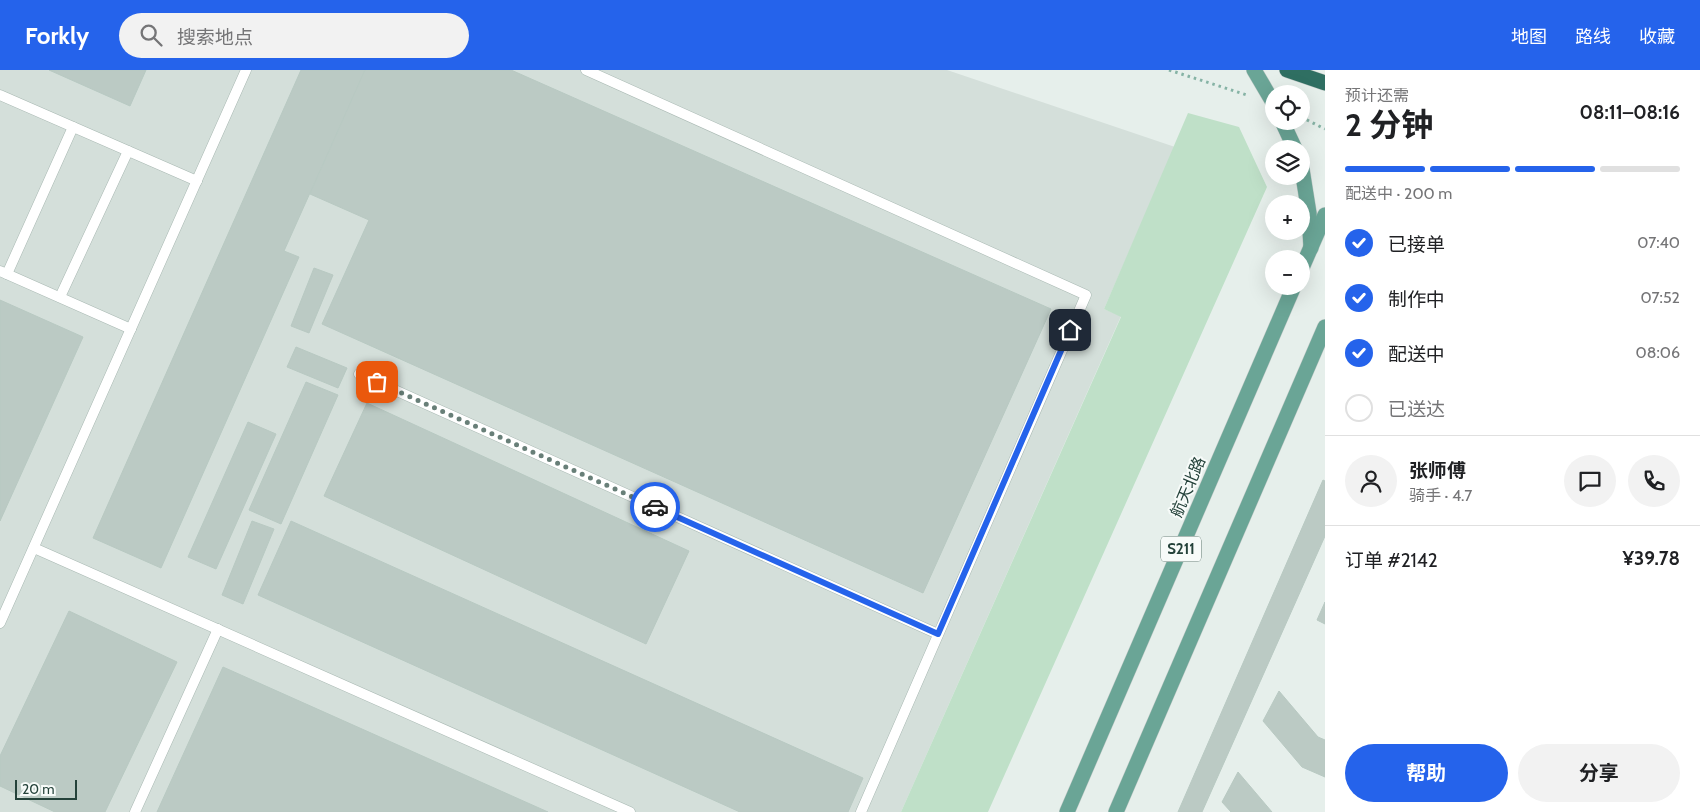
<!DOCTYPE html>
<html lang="zh">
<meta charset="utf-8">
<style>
:root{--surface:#fff;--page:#f2f2f2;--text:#202124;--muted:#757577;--line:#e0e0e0;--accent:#2563eb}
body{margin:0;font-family:Cabin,"Noto Sans SC",sans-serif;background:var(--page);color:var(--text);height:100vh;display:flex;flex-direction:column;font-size:19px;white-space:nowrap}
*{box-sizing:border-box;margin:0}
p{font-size:16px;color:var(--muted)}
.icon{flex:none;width:28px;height:28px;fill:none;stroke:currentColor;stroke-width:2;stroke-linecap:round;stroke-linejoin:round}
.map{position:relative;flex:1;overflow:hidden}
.panel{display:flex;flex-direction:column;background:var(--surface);width:375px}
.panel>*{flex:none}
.fabs{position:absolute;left:1265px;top:15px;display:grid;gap:10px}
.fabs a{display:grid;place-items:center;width:45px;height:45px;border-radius:50%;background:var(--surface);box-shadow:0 5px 20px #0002;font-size:25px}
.scale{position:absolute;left:15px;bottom:12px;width:62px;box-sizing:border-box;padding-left:5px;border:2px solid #24423a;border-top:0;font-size:14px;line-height:18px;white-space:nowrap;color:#24423a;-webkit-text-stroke:4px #f7fbf9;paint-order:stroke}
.pin{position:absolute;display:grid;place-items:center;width:42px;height:42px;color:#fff;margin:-21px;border-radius:10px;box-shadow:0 2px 8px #0006}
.courier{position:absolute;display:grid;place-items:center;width:50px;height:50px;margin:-25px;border:4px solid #2563eb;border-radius:50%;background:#fff;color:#222;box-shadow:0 1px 6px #0007}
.overview em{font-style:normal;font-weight:700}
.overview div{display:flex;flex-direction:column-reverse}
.overview{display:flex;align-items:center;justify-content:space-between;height:85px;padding:0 20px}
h1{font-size:32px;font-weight:700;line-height:38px}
.bar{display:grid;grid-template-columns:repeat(4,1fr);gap:8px 5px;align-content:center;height:60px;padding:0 20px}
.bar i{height:6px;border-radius:4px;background:var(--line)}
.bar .current{background:var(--accent)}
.bar p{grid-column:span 4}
.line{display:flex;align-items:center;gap:12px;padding:0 20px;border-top:1px solid var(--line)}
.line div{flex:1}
.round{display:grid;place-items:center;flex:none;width:52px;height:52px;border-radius:26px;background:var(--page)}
ol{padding:0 20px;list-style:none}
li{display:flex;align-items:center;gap:15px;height:55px}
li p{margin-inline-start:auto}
li .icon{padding:5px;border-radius:50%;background:var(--accent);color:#fff;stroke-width:4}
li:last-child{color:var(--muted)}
li i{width:28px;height:28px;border:2px solid var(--line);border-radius:50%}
.action{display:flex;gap:10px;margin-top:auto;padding:10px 20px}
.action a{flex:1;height:58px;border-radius:30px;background:var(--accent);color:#fff;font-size:20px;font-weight:700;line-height:58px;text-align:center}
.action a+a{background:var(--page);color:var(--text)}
header{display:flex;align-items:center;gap:30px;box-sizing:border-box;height:70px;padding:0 25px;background:var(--accent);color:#fff}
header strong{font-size:24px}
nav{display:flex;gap:28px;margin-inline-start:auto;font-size:18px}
.search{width:350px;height:45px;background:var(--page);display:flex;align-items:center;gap:12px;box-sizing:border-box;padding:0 18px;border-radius:28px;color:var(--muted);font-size:19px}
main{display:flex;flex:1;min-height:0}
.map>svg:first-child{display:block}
</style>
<header>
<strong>Forkly</strong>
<div class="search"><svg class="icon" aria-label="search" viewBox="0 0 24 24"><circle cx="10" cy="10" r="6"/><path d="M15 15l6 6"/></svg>搜索地点</div>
<nav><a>地图</a><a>路线</a><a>收藏</a></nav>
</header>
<main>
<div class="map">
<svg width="1325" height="742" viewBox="0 0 1325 742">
<rect width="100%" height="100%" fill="#e6efeb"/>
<polygon fill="#d4dfda" points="0,0 947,0 1175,77 1104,239 1121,246 901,742 0,742"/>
<polygon fill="#bfe0c8" points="1188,43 1239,57 1267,117 988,742 901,742 1121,247 1104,239"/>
<g fill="#bbcac4" stroke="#b8c9c2">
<polygon points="49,0 146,0 130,36"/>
<polygon points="301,0 365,0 284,181 299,187 161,498 93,468"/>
<polygon points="365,0 511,0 1051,239 923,523 322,254 369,150 310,124"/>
<polygon points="314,198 333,205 309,263 291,256"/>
<polygon points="0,230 83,267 0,451"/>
<polygon points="296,277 347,298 338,318 287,297"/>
<polygon points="306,312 338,325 281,454 249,440"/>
<polygon points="367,333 689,481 646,574 324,426"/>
<polygon points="248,352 276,364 216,499 188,487"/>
<polygon points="1323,410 1325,411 1325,466 1202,742 1178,742"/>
<polygon points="252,451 274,459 243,534 222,525"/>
<polygon points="291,451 863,708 848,742 740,742 258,525"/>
<polygon points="1325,532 1325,554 1317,550"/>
<polygon points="69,541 177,592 105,742 55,742 0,716 0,686"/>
<polygon points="223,597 548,742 157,742"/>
<polygon points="1279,621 1318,667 1325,670 1325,707 1302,697 1263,651"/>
<polygon points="1238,702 1272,742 1231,742 1222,732"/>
</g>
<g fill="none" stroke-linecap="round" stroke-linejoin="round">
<defs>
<g id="lane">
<polyline points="586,0 1086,225 861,742"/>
<polyline points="0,25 197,111"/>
<polyline points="0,201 131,259"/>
<polyline points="7,204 73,57"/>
<polyline points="60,227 128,81"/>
<polyline points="359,304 938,564"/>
<polyline points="34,478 630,742"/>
<polyline points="0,553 246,0"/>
<polyline points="135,742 218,559"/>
</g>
<g id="primary">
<polyline points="1254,0 1274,34"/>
<polyline points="1282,51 1295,79"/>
<polyline points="1301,93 1309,143 1311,178"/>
<polyline points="1301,200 1325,145"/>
<polyline points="1067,742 1294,216"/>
<polyline points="1116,742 1325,257"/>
</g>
<polyline id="highway" points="1287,0 1325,13"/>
</defs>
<use href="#lane" stroke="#a8b8b2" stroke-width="11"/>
<use href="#primary" stroke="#c2cac8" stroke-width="16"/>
<use href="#highway" stroke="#c2cac8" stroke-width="16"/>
<g stroke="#86b3a5" stroke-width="3" stroke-dasharray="2.5 4" stroke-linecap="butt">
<polyline points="1169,0 1247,25"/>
<polyline points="1301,47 1325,59"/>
</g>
<use href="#lane" stroke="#fff" stroke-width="10"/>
<use href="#primary" stroke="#6aa596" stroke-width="15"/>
<use href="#highway" stroke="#2f6f62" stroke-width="15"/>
</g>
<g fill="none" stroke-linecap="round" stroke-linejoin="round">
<polyline stroke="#687f78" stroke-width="5" stroke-dasharray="0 9" points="377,312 655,437"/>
<polyline stroke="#2563eb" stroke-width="6" points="655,437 938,564 1070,260"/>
</g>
<g text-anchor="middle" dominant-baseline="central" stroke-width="4" stroke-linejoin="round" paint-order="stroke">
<rect fill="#f7fbf9" stroke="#637a73" stroke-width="1" x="1161" y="466.5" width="40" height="25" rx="4"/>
<g font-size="15" font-weight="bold" fill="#24423a">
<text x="1181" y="479">S211</text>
</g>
<g font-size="16" fill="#24423a" stroke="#f7fbf9">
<text transform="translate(1188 417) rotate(-67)">航天北路</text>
</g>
</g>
</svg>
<div class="fabs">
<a><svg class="icon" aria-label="locate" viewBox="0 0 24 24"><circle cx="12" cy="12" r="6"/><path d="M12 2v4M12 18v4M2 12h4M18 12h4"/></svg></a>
<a><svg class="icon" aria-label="layers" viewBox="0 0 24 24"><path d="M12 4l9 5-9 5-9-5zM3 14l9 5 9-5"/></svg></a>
<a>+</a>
<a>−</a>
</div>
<div class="scale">20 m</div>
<div class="pin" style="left:377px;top:312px;background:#ea580c"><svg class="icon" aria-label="bag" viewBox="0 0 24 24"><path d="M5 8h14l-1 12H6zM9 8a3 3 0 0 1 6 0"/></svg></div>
<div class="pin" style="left:1070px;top:260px;background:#1f2937"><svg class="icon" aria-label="home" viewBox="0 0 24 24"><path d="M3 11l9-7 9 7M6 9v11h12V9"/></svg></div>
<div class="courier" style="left:655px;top:437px"><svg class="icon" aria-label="car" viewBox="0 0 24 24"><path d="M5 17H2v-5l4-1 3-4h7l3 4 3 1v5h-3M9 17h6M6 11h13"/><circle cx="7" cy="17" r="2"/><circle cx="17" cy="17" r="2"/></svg></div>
</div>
<section class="panel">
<div class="overview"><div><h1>2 分钟</h1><p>预计还需</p></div><em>08:11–08:16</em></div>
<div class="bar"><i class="current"></i><i class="current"></i><i class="current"></i><i></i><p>配送中 · 200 m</p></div>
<ol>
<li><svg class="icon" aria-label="check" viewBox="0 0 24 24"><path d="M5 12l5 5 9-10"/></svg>已接单<p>07:40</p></li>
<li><svg class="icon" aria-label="check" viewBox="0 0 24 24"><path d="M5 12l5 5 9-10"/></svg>制作中<p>07:52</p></li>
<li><svg class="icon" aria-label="check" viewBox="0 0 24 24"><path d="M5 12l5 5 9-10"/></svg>配送中<p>08:06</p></li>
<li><i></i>已送达</li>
</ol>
<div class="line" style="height:90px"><a class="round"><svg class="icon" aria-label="person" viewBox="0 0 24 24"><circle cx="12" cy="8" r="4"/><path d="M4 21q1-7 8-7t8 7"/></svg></a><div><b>张师傅</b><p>骑手 · 4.7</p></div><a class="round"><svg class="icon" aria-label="chat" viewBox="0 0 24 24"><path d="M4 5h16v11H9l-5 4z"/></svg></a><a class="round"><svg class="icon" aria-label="phone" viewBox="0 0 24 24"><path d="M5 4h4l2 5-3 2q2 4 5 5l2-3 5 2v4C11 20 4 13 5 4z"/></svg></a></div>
<div class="line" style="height:65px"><div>订单 #2142</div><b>¥39.78</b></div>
<div class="action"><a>帮助</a><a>分享</a></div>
</section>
</main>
